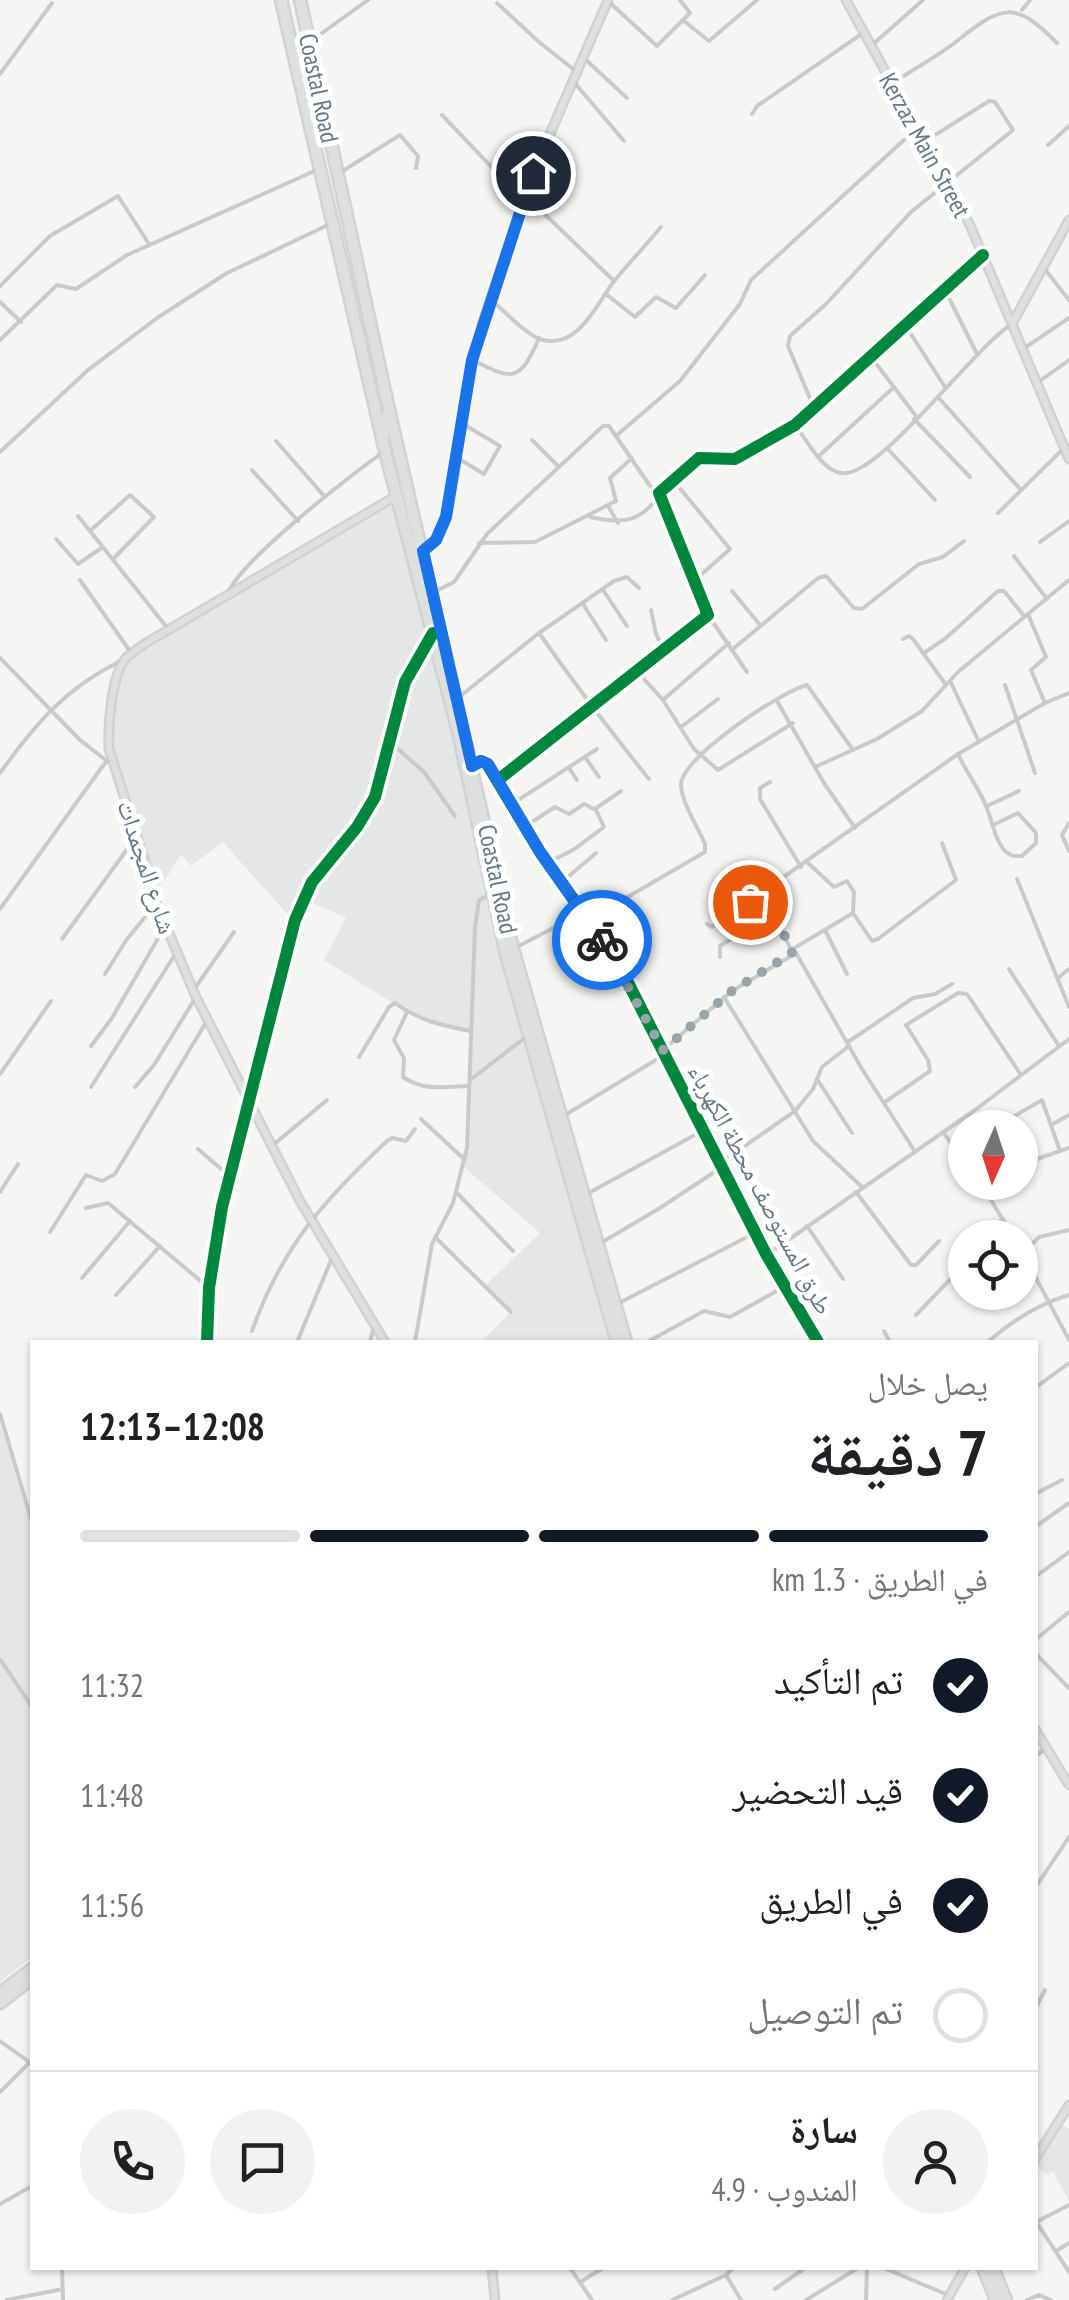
<!DOCTYPE html>
<html lang="ar">
<meta charset="utf-8">
<style>
:root{--surface:#fff;--page:#f2f2f2;--text:#202124;--muted:#757577;--line:#e0e0e0;--accent:#111827}
body{margin:0;font-family:"PT Sans Narrow","Noto Naskh Arabic",sans-serif;background:var(--page);color:var(--text);direction:rtl;height:100vh;display:flex;flex-direction:column;font-size:38px;white-space:nowrap}
*{box-sizing:border-box;margin:0}
p{font-size:32px;color:var(--muted)}
.icon{flex:none;width:55px;height:55px;fill:none;stroke:currentColor;stroke-width:2;stroke-linecap:round;stroke-linejoin:round}
.map{position:relative;flex:1;overflow:hidden;direction:ltr}
.sheet{position:absolute;left:30px;top:1340px;width:1008px;height:930px;display:flex;flex-direction:column;background:var(--surface);border-radius:0px;box-shadow:0 2px 8px #0004;direction:rtl}
.sheet>*{flex:none}
.needle{width:65px;rotate:183deg}
.fabs{position:absolute;left:948px;top:1110px;display:grid;gap:20px}
.fabs a{display:grid;place-items:center;width:90px;height:90px;border-radius:50%;background:var(--surface);box-shadow:0 2px 8px #0004;font-size:50px}
.pin{position:absolute;display:grid;place-items:center;width:85px;height:85px;color:#fff;margin:-42px;border:5px solid #fff;border-radius:50%;box-shadow:0 2px 10px #0007}
.courier{position:absolute;display:grid;place-items:center;width:100px;height:100px;margin:-50px;border:8px solid #1a73e8;border-radius:50%;background:#fff;color:#222;box-shadow:0 2px 12px #0007}
.overview em{font-style:normal;font-weight:800}
.overview div{display:flex;flex-direction:column-reverse}
.overview{display:flex;align-items:center;justify-content:space-between;height:170px;padding:0 50px}
h1{font-size:65px;font-weight:800;line-height:75px}
.bar{display:grid;grid-template-columns:repeat(4,1fr);gap:15px 10px;align-content:center;height:120px;padding:0 50px}
.bar i{height:12px;border-radius:8px;background:var(--line)}
.bar .active{background:var(--accent)}
.bar p{grid-column:span 4}
.line{display:flex;align-items:center;gap:25px;padding:0 50px;border-top:2px solid var(--line)}
.line div{flex:1}
.round{display:grid;place-items:center;flex:none;width:105px;height:105px;border-radius:52px;background:var(--page)}
ol{padding:0 50px;list-style:none}
li{display:flex;align-items:center;gap:30px;height:110px}
li p{margin-inline-start:auto}
li .icon{padding:10px;border-radius:50%;background:var(--accent);color:#fff;stroke-width:4}
li:last-child{color:var(--muted)}
li i{width:55px;height:55px;border:5px solid var(--line);border-radius:50%}
.map>svg:first-child{display:block}
</style>
<div class="map">
<svg width="1069" height="2300" viewBox="0 0 1069 2300">
<rect width="100%" height="100%" fill="#f5f5f3"/>
<g fill="#e5e6e6">
<polygon points="396,496 617,1342 481,1342 511,1312 484,1287 540,1233 463,1166 467,1148 471,1031 442,1026 407,1012 324,960 346,918 304,899 295,923 223,842 191,866 181,854 167,877 154,890 109,749 111,705 125,659"/>
<polygon points="0,1423 32,1528 32,1957 0,1982"/>
<polygon points="1062,2125 1069,2129 1069,2201 1053,2171 1046,2175 1035,2165"/>
</g>
<g fill="none" stroke-linecap="round" stroke-linejoin="round">
<defs>
<g id="secondary">
<polyline points="846,0 970,225 1069,459"/>
<polyline points="1012,324 1069,220"/>
<polyline points="423,551 436,540 446,517 469,377 482,325 533,173 608,0"/>
<polyline points="472,766 481,761 487,764 540,852 617,961 766,1254 818,1342"/>
<path d="M385,1342L300,1201L196,997L154,898V890L109,749C108,726 111,676 126,658C131,653 140,647 146,643L396,496"/>
<polyline points="1035,1729 1069,1785"/>
<polyline points="1035,2159 1069,2105"/>
<polyline points="492,2268 495,2300"/>
<polyline points="947,2300 965,2268"/>
</g>
<g id="highway">
<polyline points="281,0 385,451 458,731 506,954 617,1342"/>
<polyline points="300,0 389,410"/>
<polyline points="384,436 389,410 513,949 626,1342"/>
<polyline points="0,1993 32,1969"/>
<polyline points="0,2003 32,1978"/>
<polyline points="983,2268 996,2300"/>
<polyline points="993,2268 1006,2300"/>
</g>
</defs>
<use href="#secondary" stroke="#d1d2d3" stroke-width="11"/>
<use href="#highway" stroke="#d1d2d2" stroke-width="15"/>
<g stroke="#c9cacb" stroke-width="4">
<polyline points="608,1 657,46 690,13 680,0"/>
<polyline points="497,3 539,42 578,73"/>
<polyline points="1022,10 1030,0"/>
<polyline points="684,21 709,41 757,0"/>
<polyline points="311,41 368,0"/>
<polyline points="871,46 923,0"/>
<polyline points="585,59 627,98"/>
<polyline points="0,74 52,3"/>
<polyline points="574,82 624,141"/>
<path d="M892,84C913,69 937,57 957,41C1002,5 1015,0 1057,43"/>
<polyline points="752,114 757,106 863,33"/>
<polyline points="442,115 523,200"/>
<polyline points="1048,145 1069,126"/>
<polyline points="341,172 400,135 418,156 416,168"/>
<polyline points="525,195 614,281"/>
<polyline points="1044,268 1069,300"/>
<polyline points="0,286 50,236 118,196 149,244"/>
<polyline points="945,290 976,352"/>
<polyline points="606,294 635,317 656,297 676,308 705,275"/>
<path d="M491,300C505,311 524,333 540,339C578,352 598,301 615,280C630,262 646,245 661,227"/>
<polyline points="0,302 21,322"/>
<polyline points="905,325 945,387"/>
<polyline points="0,340 57,285 76,289 127,255 319,169"/>
<polyline points="1023,349 1069,318"/>
<polyline points="871,357 916,416"/>
<path d="M473,360C513,381 520,382 539,338"/>
<polyline points="1037,383 1069,360"/>
<polyline points="938,397 1021,490"/>
<polyline points="814,408 788,346 790,336 826,304 911,212 1013,130 995,102 989,101 924,142"/>
<polyline points="914,419 970,477"/>
<path d="M795,425C807,439 821,471 842,473C878,479 973,348 1012,324"/>
<polyline points="616,436 680,381 740,304 751,280 917,128"/>
<polyline points="532,440 558,466"/>
<polyline points="276,441 325,497"/>
<polyline points="888,449 935,500"/>
<polyline points="0,452 88,370 157,318 227,273 328,225"/>
<polyline points="820,455 894,387"/>
<polyline points="456,457 484,474 500,446 460,422"/>
<polyline points="252,470 298,521"/>
<polyline points="673,480 730,549 694,581"/>
<polyline points="608,506 618,523"/>
<polyline points="998,513 1062,450"/>
<polyline points="78,516 169,630"/>
<path d="M590,517C621,524 640,523 660,495"/>
<polyline points="90,531 130,495 154,517 114,558"/>
<polyline points="56,539 78,564 103,547"/>
<polyline points="1040,542 1069,521"/>
<polyline points="479,543 535,542 616,501 610,478 632,458"/>
<polyline points="1014,556 1047,599"/>
<polyline points="80,580 132,654"/>
<polyline points="603,590 627,626"/>
<polyline points="732,591 760,625"/>
<polyline points="434,592 454,582 487,534 603,426 609,426 650,486 658,493"/>
<path d="M228,593C242,559 349,477 383,452"/>
<polyline points="583,604 606,640"/>
<polyline points="651,610 656,634 663,648"/>
<polyline points="1028,614 1046,657 1031,670 1045,703"/>
<polyline points="708,615 747,672"/>
<path d="M539,633C574,683 611,732 649,779"/>
<polyline points="903,639 909,636 913,639 946,685"/>
<polyline points="733,649 818,578 826,576 854,608 862,609 919,564 943,557 964,541"/>
<polyline points="924,653 946,638 998,591 1004,591 1024,616"/>
<polyline points="0,658 80,740 107,761"/>
<polyline points="635,669 663,700 694,749 718,770 793,723"/>
<polyline points="951,683 979,742"/>
<polyline points="1005,685 1035,773"/>
<polyline points="458,698 539,633 614,581 627,577 639,588"/>
<polyline points="664,699 729,643"/>
<polyline points="777,701 824,783 855,828"/>
<polyline points="681,727 718,699"/>
<polyline points="389,741 424,772 455,816"/>
<path d="M958,754C966,772 979,788 986,806C992,820 995,841 1006,852C1013,857 1014,856 1022,856L1036,843V833L1018,813L993,825"/>
<polyline points="585,757 599,777"/>
<polyline points="815,767 877,739 922,711 958,672 1069,580"/>
<polyline points="569,768 577,780"/>
<path d="M0,773C36,723 67,686 125,659"/>
<polyline points="498,780 708,615 659,493 699,458 735,459 795,425 982,256"/>
<polyline points="770,782 760,788 760,799 801,867"/>
<polyline points="512,804 597,749"/>
<polyline points="987,806 1019,791"/>
<polyline points="595,809 621,791"/>
<polyline points="1069,823 1062,835 1069,851"/>
<polyline points="526,826 555,807 569,814 584,804 596,810 604,827 573,850 547,863"/>
<polyline points="808,863 834,887 847,881 854,892 853,913"/>
<polyline points="1017,879 1069,1007"/>
<polyline points="561,883 596,853"/>
<polyline points="0,909 102,767 107,761 112,761"/>
<path d="M588,920L705,852V844C698,827 682,804 681,785C680,758 782,691 807,685L853,750"/>
<polyline points="707,924 712,927 765,892"/>
<polyline points="825,930 847,974"/>
<polyline points="62,939 136,837"/>
<polyline points="513,949 582,913"/>
<polyline points="791,950 853,913 872,941 878,939 956,880 942,843"/>
<polyline points="792,953 766,894 768,888 958,754 1045,703 1069,693"/>
<polyline points="720,957 720,946 773,912"/>
<polyline points="1009,969 1059,1046"/>
<polyline points="105,974 127,939 156,904"/>
<polyline points="1058,978 1069,969"/>
<polyline points="193,991 234,932"/>
<polyline points="724,997 813,1141 861,1186"/>
<path d="M407,1012L394,1040L404,1058L403,1077C423,1091 445,1087 469,1086"/>
<polyline points="848,1042 913,998 935,994 952,984"/>
<polyline points="91,1046 112,1018 164,928"/>
<polyline points="664,1049 732,991 796,953 862,1069 914,1150"/>
<path d="M359,1057L389,1007L395,1003C418,1020 443,1026 471,1031"/>
<polyline points="0,1074 51,1001"/>
<polyline points="817,1079 852,1133"/>
<polyline points="470,1080 526,1037"/>
<polyline points="91,1087 176,953"/>
<polyline points="135,1087 154,1065 196,997"/>
<polyline points="885,1102 930,1071 928,1060 906,1025 958,993 967,994 1021,1075"/>
<polyline points="565,1115 664,1055"/>
<polyline points="421,1119 464,1159"/>
<polyline points="1051,1125 1069,1115"/>
<polyline points="994,1128 1042,1100 1060,1151"/>
<polyline points="943,1132 965,1163"/>
<polyline points="273,1145 327,1100"/>
<polyline points="198,1149 228,1175"/>
<polyline points="722,1162 795,1111 813,1089 822,1067 849,1046"/>
<polyline points="1020,1165 1069,1148"/>
<polyline points="980,1182 1014,1238"/>
<polyline points="0,1192 18,1164"/>
<polyline points="856,1192 911,1265 916,1265 939,1241"/>
<polyline points="457,1193 513,1251"/>
<polyline points="585,1195 704,1130"/>
<polyline points="86,1208 108,1203 209,1288"/>
<polyline points="807,1226 843,1279"/>
<polyline points="50,1232 86,1175 102,1181 115,1174 208,1019"/>
<polyline points="435,1237 511,1312"/>
<polyline points="977,1238 1003,1219"/>
<polyline points="599,1244 660,1208 722,1167"/>
<polyline points="1020,1248 1069,1340"/>
<polyline points="1023,1253 1039,1237 1069,1230"/>
<polyline points="768,1254 975,1110 1069,1039"/>
<polyline points="82,1278 130,1221"/>
<polyline points="116,1295 160,1246"/>
<polyline points="619,1303 753,1234"/>
<polyline points="916,1315 963,1266 957,1253 965,1244"/>
<path d="M252,1331C282,1247 323,1201 387,1141L392,1138L406,1141L415,1129"/>
<polyline points="884,1331 890,1342"/>
<path d="M989,1341C1013,1320 1039,1304 1069,1295"/>
<polyline points="207,1342 209,1288 222,1207 295,920 312,882 357,827 375,797 405,682 430,637"/>
<polyline points="297,1342 332,1258"/>
<polyline points="370,1342 374,1326"/>
<polyline points="415,1342 432,1244 453,1203 467,1148 475,928 479,900 492,894"/>
<polyline points="647,1342 704,1311 730,1317 784,1287"/>
<polyline points="1035,1388 1069,1363"/>
<polyline points="0,1414 32,1522"/>
<polyline points="1035,1494 1062,1480"/>
<polyline points="1035,1527 1069,1503"/>
<polyline points="1035,1577 1069,1552"/>
<polyline points="1035,1640 1069,1612"/>
<polyline points="1035,1653 1069,1688"/>
<polyline points="0,1659 32,1707"/>
<polyline points="1035,1756 1047,1748"/>
<polyline points="1035,1888 1069,1837"/>
<polyline points="1035,2009 1045,1990"/>
<polyline points="0,2041 32,2064"/>
<polyline points="0,2092 30,2062"/>
<polyline points="0,2204 32,2186"/>
<polyline points="1035,2220 1069,2272"/>
<polyline points="1038,2221 1069,2205"/>
<polyline points="1056,2251 1069,2243"/>
<polyline points="62,2268 63,2300"/>
<polyline points="570,2268 592,2300"/>
<polyline points="884,2268 948,2295"/>
<polyline points="726,2275 741,2300"/>
<polyline points="582,2281 603,2268"/>
<polyline points="775,2289 805,2268"/>
<polyline points="7,2300 63,2289"/>
<polyline points="672,2300 726,2275 733,2268"/>
<polyline points="806,2300 858,2268"/>
<polyline points="866,2300 867,2268"/>
<polyline points="1027,2300 1039,2295 1051,2300"/>
</g>
<use href="#secondary" stroke="#dedfdf" stroke-width="6"/>
<use href="#highway" stroke="#dedfdf" stroke-width="10"/>
<defs>
<g id="cycleway">
<polyline points="472,766 481,761 487,764 540,852 617,961 766,1254 818,1342"/>
<polyline points="498,780 708,615 659,493 699,458 735,459 795,425 983,255"/>
<polyline points="207,1342 209,1288 222,1207 295,920 312,882 357,827 375,797 405,682 433,633"/>
</g>
</defs>
<use href="#cycleway" stroke="#fff" stroke-width="19"/>
<use href="#cycleway" stroke="#00873e" stroke-width="12"/>
</g>
<g fill="none" stroke-linecap="round" stroke-linejoin="round">
<polyline stroke="#97a4aa" stroke-width="10" stroke-dasharray="0 18" points="602,940 663,1050 732,991 792,953 766,892 750,902"/>
<polyline stroke="#1a73e8" stroke-width="12" points="533,173 472,360 446,517 436,540 423,551 472,766 481,761 488,764 540,852 602,940"/>
</g>
<g text-anchor="middle" dominant-baseline="central" stroke-width="10" stroke-linejoin="round" paint-order="stroke">
<g font-size="25" fill="#657883" stroke="#fff">
<text transform="translate(319 88) rotate(78)">Coastal Road</text>
<text transform="translate(925 145) rotate(61)">Kerzaz Main Street</text>
<text transform="translate(147 867) rotate(72)">شارع المجمدات</text>
<text transform="translate(498 879) rotate(78)">Coastal Road</text>
<text transform="translate(761 1189) rotate(62)">طرق المستوصف محطة الكهرباء</text>
</g>
</g>
</svg>
<div class="fabs">
<a><svg class="needle" viewBox="-14 -14 28 28"><path d="M0-13l5 13h-10z" fill="#e53935"/><path d="M0 13l5-13h-10z" fill="#757577"/></svg></a>
<a><svg class="icon" aria-label="locate" viewBox="0 0 24 24"><circle cx="12" cy="12" r="6"/><path d="M12 2v4M12 18v4M2 12h4M18 12h4"/></svg></a>
</div>
<div class="pin" style="left:750px;top:902px;background:#ea580c"><svg class="icon" aria-label="bag" viewBox="0 0 24 24"><path d="M5 8h14l-1 12H6zM9 8a3 3 0 0 1 6 0"/></svg></div>
<div class="pin" style="left:533px;top:173px;background:#1f2937"><svg class="icon" aria-label="home" viewBox="0 0 24 24"><path d="M3 11l9-7 9 7M6 9v11h12V9"/></svg></div>
<div class="courier" style="left:602px;top:940px"><svg class="icon" aria-label="bike" viewBox="0 0 24 24"><circle cx="6" cy="16" r="4"/><circle cx="18" cy="16" r="4"/><path d="M6 16l4-8h5l3 8M10 8l3 8H6M13 5h3"/></svg></div>
<section class="sheet">
<div class="overview"><div><h1>7 دقيقة</h1><p>يصل خلال</p></div><em>12:08–12:13</em></div>
<div class="bar"><i class="active"></i><i class="active"></i><i class="active"></i><i></i><p>في الطريق · 1.3 km</p></div>
<ol>
<li><svg class="icon" aria-label="check" viewBox="0 0 24 24"><path d="M5 12l5 5 9-10"/></svg>تم التأكيد<p>11:32</p></li>
<li><svg class="icon" aria-label="check" viewBox="0 0 24 24"><path d="M5 12l5 5 9-10"/></svg>قيد التحضير<p>11:48</p></li>
<li><svg class="icon" aria-label="check" viewBox="0 0 24 24"><path d="M5 12l5 5 9-10"/></svg>في الطريق<p>11:56</p></li>
<li><i></i>تم التوصيل</li>
</ol>
<div class="line" style="height:180px"><a class="round"><svg class="icon" aria-label="person" viewBox="0 0 24 24"><circle cx="12" cy="8" r="4"/><path d="M4 21q1-7 8-7t8 7"/></svg></a><div><b>سارة</b><p>المندوب · 4.9</p></div><a class="round"><svg class="icon" aria-label="chat" viewBox="0 0 24 24"><path d="M4 5h16v11H9l-5 4z"/></svg></a><a class="round"><svg class="icon" aria-label="phone" viewBox="0 0 24 24"><path d="M5 4h4l2 5-3 2q2 4 5 5l2-3 5 2v4C11 20 4 13 5 4z"/></svg></a></div>
</section>
</div>
